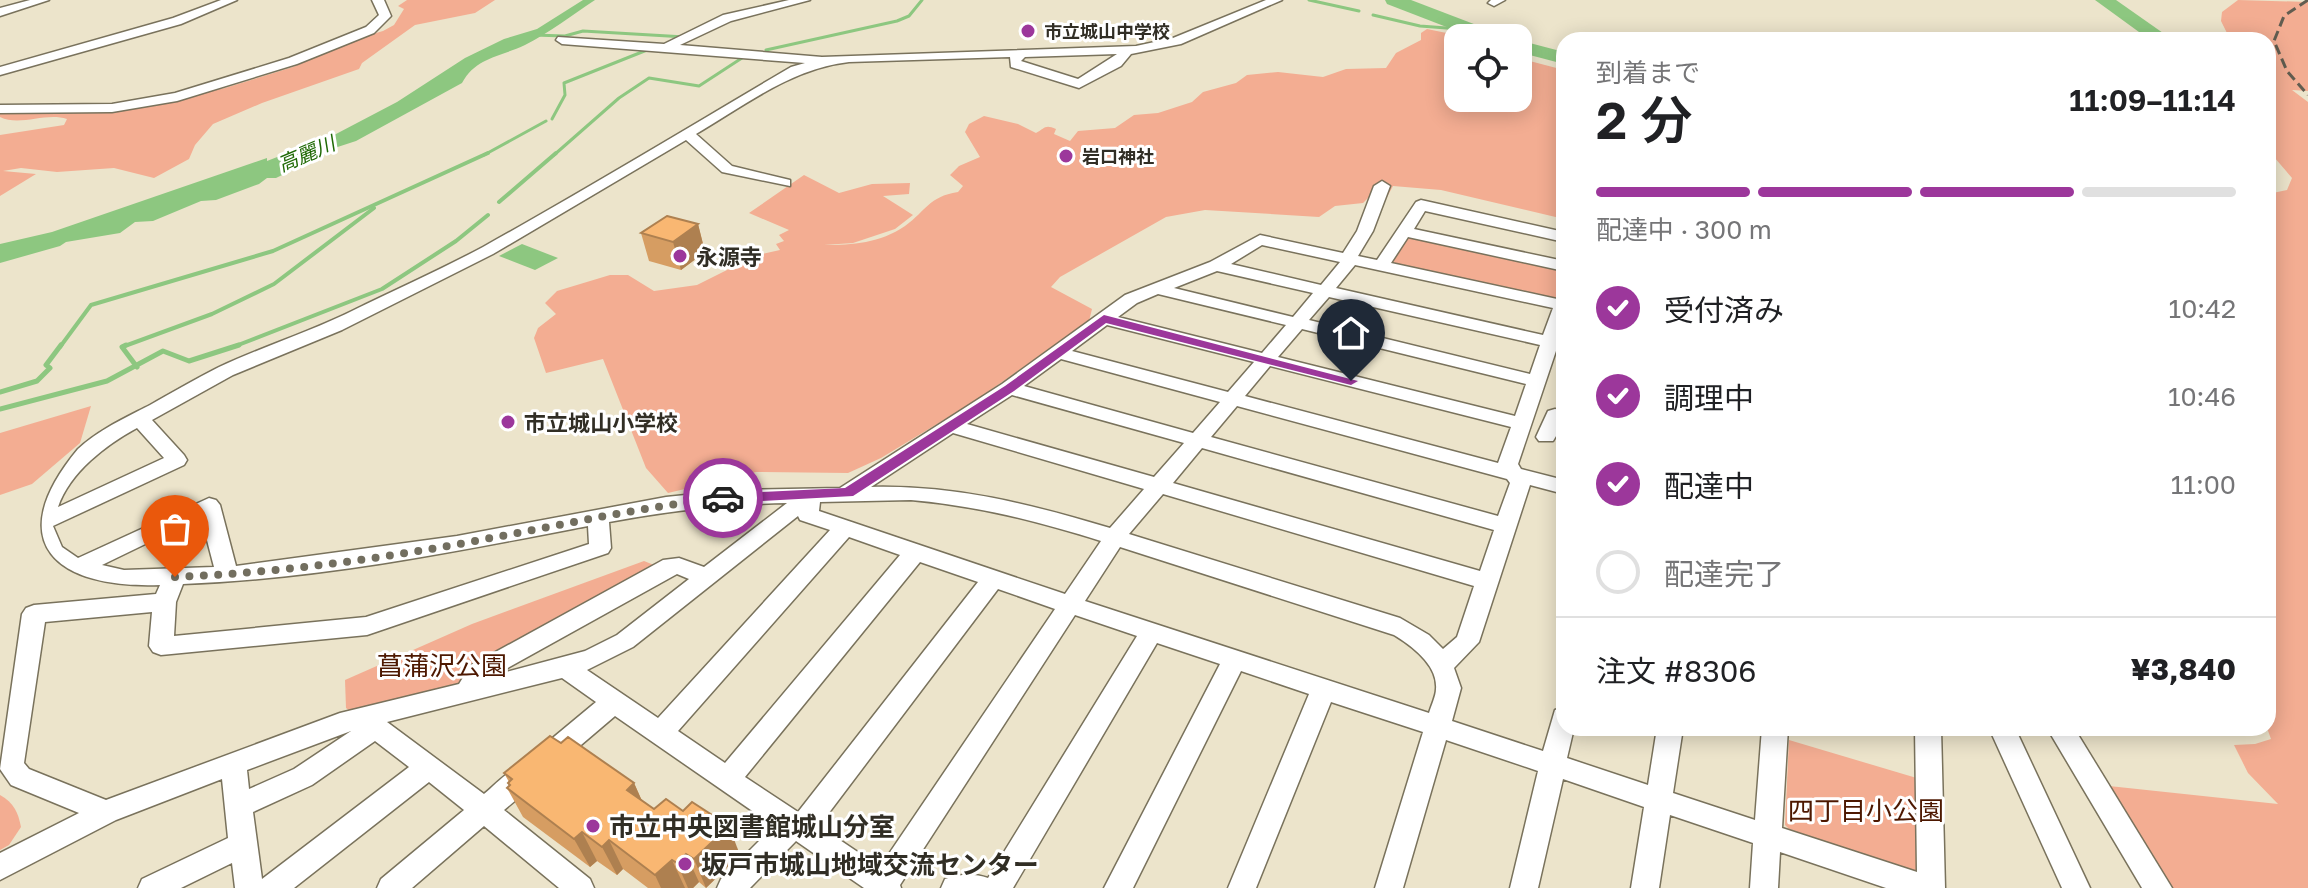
<!DOCTYPE html>
<html lang="ja">
<meta charset="utf-8">
<style>
:root{--surface:#fff;--page:#f2f2f2;--text:#202124;--muted:#757577;--line:#e0e0e0;--accent:#9c379b}
body{margin:0;font-family:"Golos Text","Noto Sans JP",sans-serif;background:var(--page);color:var(--text);height:100vh;display:flex;flex-direction:column;font-size:30px;white-space:nowrap}
*{box-sizing:border-box;margin:0}
p{font-size:26px;color:var(--muted)}
.icon{flex:none;width:44px;height:44px;fill:none;stroke:currentColor;stroke-width:2;stroke-linecap:round;stroke-linejoin:round}
.map{position:relative;flex:1;overflow:hidden}
.panel{position:absolute;left:1556px;top:32px;width:720px;height:704px;display:flex;flex-direction:column;background:var(--surface);border-radius:24px;box-shadow:0 4px 20px #0003}
.panel>*{flex:none}
.fabs{position:absolute;left:1444px;top:24px;display:grid;gap:16px}
.fabs a{display:grid;place-items:center;width:88px;height:88px;border-radius:16px;background:var(--surface);box-shadow:0 4px 20px #0003;font-size:40px}
.pin{position:absolute;display:grid;place-items:center;width:68px;height:68px;color:#fff;margin:-82px -34px;border-radius:50% 50% 50% 0;rotate:-45deg;box-shadow:0 0 8px #0007}
.pin .icon{rotate:45deg}
.courier{position:absolute;display:grid;place-items:center;width:80px;height:80px;margin:-40px;border:6px solid #9c379b;border-radius:50%;background:#fff;color:#222;box-shadow:0 2px 10px #0007}
.headline em{font-style:normal;font-weight:600}
.headline div{display:flex;flex-direction:column-reverse}
.headline{display:flex;align-items:center;justify-content:space-between;height:136px;padding:0 40px}
h1{font-size:52px;font-weight:600;line-height:60px}
.bar{display:grid;grid-template-columns:repeat(4,1fr);gap:12px 8px;align-content:center;height:96px;padding:0 40px}
.bar i{height:10px;border-radius:6px;background:var(--line)}
.bar .on{background:var(--accent)}
.bar p{grid-column:span 4}
.line{display:flex;align-items:center;gap:20px;padding:0 40px;border-top:2px solid var(--line)}
.line div{flex:1}
ol{padding:0 40px;list-style:none}
li{display:flex;align-items:center;gap:24px;height:88px}
li p{margin-inline-start:auto}
li .icon{padding:8px;border-radius:50%;background:var(--accent);color:#fff;stroke-width:4}
li:last-child{color:var(--muted)}
li i{width:44px;height:44px;border:4px solid var(--line);border-radius:50%}
.map>svg:first-child{display:block}
</style>
<div class="map">
<svg width="2308" height="888" viewBox="0 0 2308 888">
<rect width="100%" height="100%" fill="#ece4cb"/>
<g fill="#f3ad92">
<path d="M407,0H495L475,13L415,25L362,63L359,69L262,103L213,124L195,145L189,159L154,178L114,168L57,172L21,168L3,171L36,174L0,196V135L64,125L67,119C45,112 20,127 0,117V113L63,110L99,112L136,108L225,88L293,67L362,37L383,31L394,25L404,9L398,6Z"/>
<polygon points="2238,0 2308,2 2308,91 2292,90 2308,102 2308,888 2168,888 2109,786 2278,804 2248,773 2234,745 2255,744 2271,739 2267,728 2268,194 2287,190 2292,178 2268,150 2268,40 2221,40 2227,33 2221,21 2222,12"/>
<path d="M1427,29L1471,38H1458V98H1518V58L1564,70V219L1441,190L1393,186L1387,197L1370,196L1363,203L1335,206L1319,217L1205,210L1166,217L1060,277L1051,287L1092,309L1089,321L975,401L881,458L848,473L756,472L668,493L646,468L603,359L546,373L534,338L538,328L556,314L545,303L557,291L610,275H628L654,291L697,285L757,255L780,250L776,244L784,241L779,235L789,230L749,213L804,175L839,193L872,184L910,183L909,194L883,196L913,215L895,229L853,243L824,245C853,245 880,243 905,226C927,210 928,197 958,192L963,186L950,175L959,166L980,157L965,132L969,124L984,116L1018,124L1036,133C1045,128 1045,124 1056,129L1054,134L1070,141L1078,131L1115,128L1134,115L1158,113L1192,102L1203,92L1236,83L1247,75L1278,72L1323,77L1346,69L1386,68L1396,53L1421,40V33Z"/>
<polygon points="1410,237 1564,270 1557,297 1552,298 1396,264 1393,261 1405,238"/>
<polygon points="91,406 80,443 32,484 0,495 0,433"/>
<polygon points="644,561 659,567 458,687 351,712 346,708 345,680 472,624"/>
<polygon points="1789,740 1920,779 1919,868 1914,873 1789,829 1785,825"/>
<path d="M0,795C14,803 18,812 21,827L9,845L0,850Z"/>
</g>
<g fill="#8dc780">
<path d="M583,0H595C572,15 549,33 525,45C500,57 476,57 462,83L356,141L313,155L311,161L276,178H267L259,184L216,200L201,201L153,221L135,222L120,233L66,242L60,246L0,263V244L52,232L267,158V161L336,134L397,102L465,58L504,39L537,29Z"/>
<polygon points="522,244 558,258 535,270 499,256"/>
</g>
<g fill="none" stroke-linecap="round" stroke-linejoin="round">
<g stroke="#8dc780" stroke-width="3">
<polyline points="1309,0 1359,11"/>
<polyline points="1373,15 1420,26 1473,30"/>
<polyline points="533,35 565,36 583,31 685,37"/>
<polyline points="766,50 897,21 909,16 922,0"/>
<polyline points="552,119 565,95 564,83 647,50"/>
<polyline points="484,155 546,121"/>
<polyline points="554,155 619,98 649,78 699,86 745,56"/>
</g>
<g stroke="#8dc780" stroke-width="4">
<polyline points="499,202 556,153"/>
<polyline points="60,347 91,305 273,251 488,153"/>
<polyline points="122,347 212,314 274,284 374,208"/>
<polyline points="233,347 382,289 456,241 488,215"/>
</g>
<g stroke="#8dc780" stroke-width="5">
<polyline points="126,345 122,347 137,367"/>
<polyline points="0,392 37,381 50,368 46,365 61,345"/>
<polyline points="0,409 107,381 163,351 189,361 239,345"/>
</g>
<g fill="#8dc780" fill-rule="evenodd">
<polygon points="1385,0 1411,0 1500,34 1503,38 1475,38 1387,4"/>
<polygon points="2095,0 2116,0 2173,40 2150,40"/>
<polygon points="1518,40 1564,52 1564,64 1518,52"/>
</g>
<defs>
<g id="minor">
<polygon points="30,0 49,0 0,16 0,8"/>
<polygon points="221,0 237,0 181,24 0,75 0,67 173,18"/>
<polygon points="372,0 384,0 391,16 374,33 297,64 177,101 112,112 0,113 0,105 112,104 175,93 289,58 366,27 379,15"/>
<path d="M789,0H810L731,21L680,45L822,57L1136,46L1173,38L1266,0H1282L1181,44L1131,54L1121,66L1079,88L1011,67L1010,57L849,62C792,68 744,106 696,134L732,166L790,180V186L722,172L686,140L493,254L342,330L233,375L152,420L184,455L187,460L184,465L53,526L62,547L78,558L209,498L216,500L220,505L236,566L457,536L666,497L734,490L840,488L1002,384L1125,295L1210,262L1260,235L1343,253L1357,231L1374,186L1382,181L1390,186L1373,231L1358,256L1377,260L1416,202L1421,200L1564,232V242L1425,211L1414,229L1564,261V271L1408,237L1391,263L1557,299L1564,296V327L1518,464L1521,469L1564,480V494L1530,485L1479,642L1454,668L1461,688L1452,721L1543,751L1555,710L1564,707V728H1574L1567,758L1648,785L1657,728H1683L1673,793L1755,820L1762,728H1788L1782,828L1917,872L1915,728H1941L1945,888H1886L1780,852L1778,888H1750L1753,843L1670,815L1659,888H1631L1644,807L1563,779L1538,888H1510L1538,771L1446,740L1403,888H1375L1423,732L1331,702L1256,888H1228L1309,694L1241,671L1133,888H1104L1220,664L1157,643L1013,888H941L945,879C959,874 974,873 988,878L1137,636L1075,615L900,885L901,888H864L796,841L750,888H717L721,879L774,826L615,716L561,762L552,765L543,762L539,754L543,746L596,702L562,678L387,722L484,794C499,782 516,760 536,767L540,775L536,783L504,810L590,879L594,888H559L484,826L412,888H377L381,879L464,810L429,782L294,888H235L232,863L181,888H138L142,879L228,838L222,779L116,820L0,880V853L79,813L11,785L0,769L22,614L26,608L34,605L156,594L160,585C57,589 0,543 78,449C98,430 125,418 150,405C173,392 195,379 219,367C264,346 313,331 358,308C399,288 442,269 483,247C587,189 689,127 791,67L805,63L562,44L556,40L558,37L664,44L723,15ZM1117,54L1078,79L1021,61L1025,57ZM1262,245L1340,262L1321,285L1231,264ZM1355,265L1553,308L1543,335L1336,288ZM1217,271L1313,293L1293,317L1174,288ZM1158,294L1286,325L1262,353L1118,317L1137,303ZM1329,297L1540,345L1530,374L1309,320ZM1107,325L1254,362L1228,392L1072,351ZM1302,329L1526,384L1515,416L1278,357ZM1061,359L1220,402L1193,433L1024,386ZM1270,366L1511,427L1498,463L1245,396ZM1012,395L1184,443L1154,477L967,424ZM1237,406L1507,479L1510,483L1498,516L1211,437ZM137,428L164,458L58,507C70,472 106,445 137,428ZM953,433L1144,489L1110,528C1030,504 955,485 871,487ZM1202,448L1494,530L1480,571L1173,483ZM1163,494L1474,586L1457,637L1443,649L1429,635L1400,618L1129,534ZM911,500C979,506 1036,521 1101,541L1065,594L819,511L820,502ZM787,503L704,567L679,558L663,560L470,666L459,684L340,713L106,800L29,769L24,763L45,622L152,612L149,646L153,652L161,655L367,635L608,553L611,548L609,522C668,511 726,504 787,503ZM798,516L800,520L830,530L658,718L587,670L633,647ZM201,517L214,567L124,570L102,565ZM588,526L589,544L366,617L174,636L176,602L183,584C319,579 454,552 588,526ZM849,537L900,555L725,763L678,731ZM1120,547L1394,635C1412,646 1438,665 1436,689C1436,696 1431,706 1429,713L1085,601ZM920,562L978,582L798,812L745,777ZM677,574L689,579L617,635L585,651L495,675ZM998,589L1055,609L880,867L819,826ZM351,731L294,769L249,789L247,770ZM375,741L409,767L262,879L253,812L312,785Z"/>
<polygon points="1491,0 1505,0 1494,6 1488,3"/>
<polygon points="1555,409 1564,411 1564,423 1553,441 1539,441 1536,437 1548,411"/>
<polygon points="1989,728 2015,728 2090,888 2062,888"/>
<polygon points="2047,728 2074,728 2172,888 2142,888"/>
</g>
</defs>
<use href="#minor" stroke="#79725c" stroke-width="3"/>
<use href="#minor" fill="#fff" fill-rule="evenodd"/>
<polyline stroke="#615d50" stroke-width="3" stroke-dasharray="10 5" stroke-linecap="butt" points="2308,0 2284,16 2274,41 2287,71 2308,95"/>
</g>
<g fill="#d69d62">
<polygon points="698,224 705,252 681,270 649,261 641,233"/>
<polygon points="561,743 634,783 642,801 654,809 740,855 706,888 699,882 693,888 648,888 623,869 617,875 597,861 590,867 523,817 507,788 509,786 508,783 509,782 504,773"/>
</g>
<g fill="#ae8050">
<polygon points="698,224 705,252 681,270 673,242"/>
<polygon points="634,783 647,812 627,790"/>
<polygon points="729,826 740,855 706,888 694,859"/>
<polygon points="582,832 597,861 590,867 574,839"/>
<polygon points="609,840 623,869 617,875 602,847"/>
<polygon points="686,854 699,882 693,888 688,888 677,863"/>
<polygon points="672,860 685,888 661,888 655,875"/>
</g>
<g fill="#f9b772" stroke="#ae8050" stroke-width="2">
<polygon points="667,216 698,224 673,242 641,233"/>
<polygon points="550,736 561,743 568,737 634,783 627,790 654,809 666,799 683,811 692,802 729,826 694,859 686,854 677,863 672,860 655,875 609,840 602,847 582,832 574,839 507,788 510,785 508,783 512,779 504,773"/>
</g>
<polygon fill="#9c379b" points="1104,315 1358,381 1351,385 1106,323 1014,391 853,496 723,503 716,498 723,494 845,488 1005,386"/>
<g fill="none" stroke-linecap="round" stroke-linejoin="round">
<path stroke="#726e5f" stroke-width="8" stroke-dasharray="0 14.4" d="M175,577C271,573 365,561 459,544C547,528 634,508 723,498"/>
</g>
<g fill="#9c379b" stroke="#fff" stroke-width="3">
<circle cx="1028" cy="31" r="8"/>
<circle cx="1066" cy="156" r="8"/>
<circle cx="680" cy="256" r="8"/>
<circle cx="508" cy="422" r="8"/>
<circle cx="593" cy="826" r="8"/>
<circle cx="685" cy="864" r="8"/>
</g>
<g text-anchor="middle" dominant-baseline="central" stroke-width="6" stroke-linejoin="round" paint-order="stroke">
<g font-size="18" font-weight="bold" fill="#312e25" stroke="#fff" text-anchor="start">
<text x="1044" y="31">市立城山中学校</text>
<text x="1082" y="156">岩口神社</text>
</g>
<g font-size="20" font-style="italic" fill="#1f6904" stroke="#fff">
<text transform="translate(306 153) rotate(-23)">高麗川</text>
</g>
<g font-size="22" font-weight="bold" fill="#312e25" stroke="#fff" text-anchor="start">
<text x="696" y="256">永源寺</text>
<text x="524" y="422">市立城山小学校</text>
</g>
<g font-size="26" fill="#4d1800" stroke="#fff">
<text x="442" y="665">菖蒲沢公園</text>
<text x="1866" y="810">四丁目小公園</text>
</g>
<g font-size="26" font-weight="bold" fill="#312e25" stroke="#fff" text-anchor="start">
<text x="609" y="826">市立中央図書館城山分室</text>
<text x="701" y="864">坂戸市城山地域交流センター</text>
</g>
</g>
</svg>
<div class="fabs">
<a><svg class="icon" aria-label="locate" viewBox="0 0 24 24"><circle cx="12" cy="12" r="6"/><path d="M12 2v4M12 18v4M2 12h4M18 12h4"/></svg></a>
</div>
<div class="pin" style="left:175px;top:577px;background:#ea580c"><svg class="icon" aria-label="bag" viewBox="0 0 24 24"><path d="M5 8h14l-1 12H6zM9 8a3 3 0 0 1 6 0"/></svg></div>
<div class="pin" style="left:1351px;top:381px;background:#1f2937"><svg class="icon" aria-label="home" viewBox="0 0 24 24"><path d="M3 11l9-7 9 7M6 9v11h12V9"/></svg></div>
<div class="courier" style="left:723px;top:498px"><svg class="icon" aria-label="car" viewBox="0 0 24 24"><path d="M5 17H2v-5l4-1 3-4h7l3 4 3 1v5h-3M9 17h6M6 11h13"/><circle cx="7" cy="17" r="2"/><circle cx="17" cy="17" r="2"/></svg></div>
<section class="panel">
<div class="headline"><div><h1>2 分</h1><p>到着まで</p></div><em>11:09–11:14</em></div>
<div class="bar"><i class="on"></i><i class="on"></i><i class="on"></i><i></i><p>配達中 · 300 m</p></div>
<ol>
<li><svg class="icon" aria-label="check" viewBox="0 0 24 24"><path d="M5 12l5 5 9-10"/></svg>受付済み<p>10:42</p></li>
<li><svg class="icon" aria-label="check" viewBox="0 0 24 24"><path d="M5 12l5 5 9-10"/></svg>調理中<p>10:46</p></li>
<li><svg class="icon" aria-label="check" viewBox="0 0 24 24"><path d="M5 12l5 5 9-10"/></svg>配達中<p>11:00</p></li>
<li><i></i>配達完了</li>
</ol>
<div class="line" style="height:104px"><div>注文 #8306</div><b>¥3,840</b></div>
</section>
</div>
